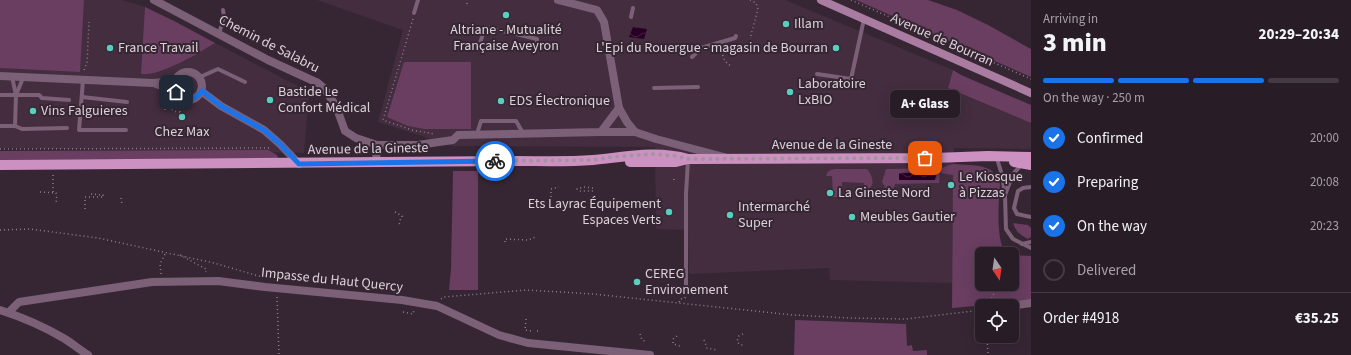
<!DOCTYPE html>
<meta charset="utf-8">
<style>
:root{--surface:#281c26;--page:#342932;--text:#f1f3f6;--muted:#a5a1a7;--line:#443a43;--accent:#1a73e8}
body{margin:0;font-family:"Source Sans 3",sans-serif;background:var(--page);color:var(--text);height:100vh;display:flex;flex-direction:column;font-size:15px;white-space:nowrap}
*{box-sizing:border-box;margin:0}
p{font-size:13px;color:var(--muted)}
.icon{flex:none;width:22px;height:22px;fill:none;stroke:currentColor;stroke-width:2;stroke-linecap:round;stroke-linejoin:round}
.map{position:relative;flex:1;overflow:hidden}
.panel{display:flex;flex-direction:column;background:var(--surface);width:320px}
.panel>*{flex:none}
.needle{width:26px;rotate:167deg}
.buttons{position:absolute;left:975px;top:247px;display:grid;gap:8px}
.buttons a{display:grid;place-items:center;width:44px;height:44px;border-radius:6px;background:var(--surface);box-shadow:0 4px 16px #0002,0 0 0 1px var(--line);font-size:20px}
.pin{position:absolute;display:grid;place-items:center;width:34px;height:34px;color:#fff;margin:-17px;border-radius:8px;box-shadow:0 2px 6px #0006}
.courier{position:absolute;display:grid;place-items:center;width:40px;height:40px;margin:-20px;border:3px solid #1a73e8;border-radius:50%;background:#fff;color:#222;box-shadow:0 1px 5px #0007}
.bubble{position:absolute;height:28px;border-radius:6px;background:var(--surface);box-shadow:0 4px 16px #0002,0 0 0 1px var(--line);font-size:13px;font-weight:800;line-height:28px;text-align:center}
.overview em{font-style:normal;font-weight:800}
.overview div{display:flex;flex-direction:column-reverse}
.overview{display:flex;align-items:center;justify-content:space-between;height:68px;padding:0 12px}
h1{font-size:26px;font-weight:800;line-height:30px}
.bar{display:grid;grid-template-columns:repeat(4,1fr);gap:6px 4px;align-content:center;height:48px;padding:0 12px}
.bar i{height:5px;border-radius:3px;background:var(--line)}
.bar .current{background:var(--accent)}
.bar p{grid-column:span 4}
.line{display:flex;align-items:center;gap:10px;padding:0 12px;border-top:1px solid var(--line)}
.line div{flex:1}
ol{padding:0 12px;list-style:none}
li{display:flex;align-items:center;gap:12px;height:44px}
li p{margin-inline-start:auto}
li .icon{padding:4px;border-radius:50%;background:var(--accent);color:#fff;stroke-width:4}
li:last-child{color:var(--muted)}
li i{width:22px;height:22px;border:2px solid var(--line);border-radius:50%}
main{display:flex;flex:1;min-height:0}
.map>svg:first-child{display:block}
</style>
<main>
<div class="map">
<svg width="1031" height="355" viewBox="0 0 1031 355">
<defs>
<pattern id="water-waves" width="16" height="10" patternUnits="userSpaceOnUse"><rect width="16" height="10" fill="#280024"/><path d="M0 5q4-4 8 0t8 0" fill="none" stroke="#472443"/></pattern>
</defs>
<rect width="100%" height="100%" fill="#362633"/>
<g fill="#432d3f">
<polygon points="0,0 122,0 145,7 176,22 215,43 309,92 304,153 0,148"/>
<polygon points="317,0 785,0 953,70 948,88 1031,123 1031,149 954,148 952,283 830,280 829,268 689,274 688,230 656,229 655,147 453,146 378,122 403,30"/>
</g>
<g fill="#693e61">
<polygon points="0,0 84,0 80,72 0,68"/>
<polygon points="856,0 928,0 957,10 988,25 1031,49 1031,77"/>
<path d="M145,7L176,22L215,43C197,54 161,76 141,74Z"/>
<polygon points="404,62 471,62 471,129 424,129 408,126 387,117"/>
<polygon points="953,70 961,75 1031,105 1031,123 948,88"/>
<polygon points="268,150 277,155 278,158 0,160 0,151"/>
<path d="M954,164C971,166 995,162 1000,184C999,201 996,232 1003,248C1005,251 1007,252 1010,254H982V284H1012V255L1031,256V301L952,308L953,175L940,173L939,183L895,184L893,190L886,189L882,182L886,169H889L942,168L949,165Z"/>
<path d="M835,169H867C873,175 877,190 864,189V183L842,182V197H833L832,176H826C827,171 830,170 835,169Z"/>
<polygon points="453,171 478,171 478,290 449,290 451,269"/>
<path d="M1013,223L1028,225L1031,228V237L1028,239C1020,235 1016,232 1013,223Z"/>
<polygon points="795,320 906,324 907,346 912,345 913,351 927,350 927,355 794,355"/>
</g>
<g fill="url(#water-waves)">
<polygon points="633,27 647,29 644,39 629,37"/>
<polygon points="937,172 935,180 899,180 899,173"/>
</g>
<g fill="none" stroke-linecap="round" stroke-linejoin="round">
<g stroke="#8d7f8a" stroke-width="1.5" stroke-dasharray="1 3" stroke-linecap="butt">
<polyline points="750,0 756,3 758,9 750,39"/>
<polyline points="851,0 1031,79"/>
<polyline points="467,4 468,0"/>
<polyline points="413,19 383,120 412,130 434,134"/>
<path d="M718,51H722C723,57 724,62 731,66"/>
<polyline points="84,70 87,63 89,22"/>
<path d="M162,97C164,105 172,111 180,113"/>
<polyline points="180,107 180,115"/>
<polyline points="165,110 165,104"/>
<polyline points="0,149 270,148"/>
<polyline points="674,180 674,178"/>
<polyline points="593,188 584,187 577,189 579,191 595,191"/>
<polyline points="40,192 56,193 57,200 55,203"/>
<polyline points="53,192 53,174"/>
<polyline points="91,194 103,195 102,197"/>
<polyline points="551,197 551,189 559,187"/>
<polyline points="121,198 122,205"/>
<polyline points="85,209 85,197 102,197"/>
<polyline points="395,212 402,216 402,218 400,220 399,226"/>
<polyline points="0,230 30,229 98,238 214,263 262,277"/>
<polyline points="505,242 505,239 528,240 536,237"/>
<polyline points="1012,254 1017,248"/>
<polyline points="180,255 206,269 206,272"/>
<polyline points="161,274 160,264 166,252"/>
<polyline points="277,297 279,355"/>
<polyline points="441,299 444,297 526,290 593,294 793,315 850,318 906,319 982,310"/>
<polyline points="679,302 680,299 685,298 685,293"/>
<polyline points="990,306 990,302 998,284"/>
<polyline points="403,312 413,314 414,310"/>
<polyline points="526,319 525,330 532,331"/>
<polyline points="537,331 539,331"/>
<polyline points="640,334 642,340 647,342"/>
<polyline points="743,334 739,336 737,341 739,344 745,346"/>
<polyline points="677,336 673,339 673,344 680,346"/>
<polyline points="987,336 988,355"/>
<polyline points="704,340 707,348 717,350"/>
</g>
<g stroke="#7c6077" stroke-width="4">
<polyline points="414,13 418,0"/>
<polyline points="631,17 633,8"/>
<polyline points="219,34 224,16 223,10"/>
<polyline points="478,50 485,27 537,39 537,49"/>
<polyline points="692,57 701,48 735,38 736,36"/>
<polyline points="817,74 851,79 864,19"/>
<polyline points="200,77 218,69 245,82"/>
<polyline points="23,78 16,95 15,126 22,129 67,128"/>
<polyline points="83,80 79,130 126,130"/>
<polyline points="654,88 698,87"/>
<polyline points="0,95 16,95 12,77"/>
<polyline points="16,95 39,95 42,98 69,100"/>
<polyline points="82,97 127,102"/>
<polyline points="0,126 15,126"/>
<polyline points="477,134 481,121 516,121 523,133"/>
<polyline points="998,162 1002,175 1005,195 1006,229 1013,239 1031,248"/>
<polyline points="1031,187 1023,188 1018,191 1014,208 1017,214 1031,217"/>
<polyline points="1005,195 1013,174 1022,164"/>
<polyline points="1022,244 1031,242"/>
<polyline points="686,287 686,194 688,160"/>
</g>
<g stroke="#7c6077" stroke-width="8">
<polyline points="154,0 268,60 318,83 324,88 336,106 345,131 356,138 377,145 418,145 453,140 458,135 601,132 619,108"/>
<polyline points="558,0 597,10 604,22 619,108 627,122 635,132 656,139 724,157"/>
<circle cx="188" cy="86" r="14"/>
<polyline points="0,76 153,83 175,81"/>
<polyline points="154,83 176,92"/>
<polyline points="201,91 221,106 264,130 280,144 299,164"/>
<polyline points="601,132 635,132"/>
<polyline points="376,162 377,145"/>
<polyline points="1011,306 1031,303"/>
<path d="M0,310C22,317 45,327 65,339C73,344 80,350 88,355"/>
<polyline points="9,312 19,302 152,282 218,281 265,287 402,300 437,306 499,335 528,343 650,355"/>
</g>
<polyline stroke="#aa7ca1" stroke-width="8" points="821,0 1031,93"/>
<g stroke="#cc91c1" stroke-width="10">
<polyline points="630,162 676,162 688,159 934,158 988,156 1031,157"/>
<polyline points="1014,162 1031,165"/>
<path d="M0,165L515,161C541,161 567,162 593,160C625,157 656,150 688,159"/>
</g>
</g>
<g fill="none" stroke-linecap="round" stroke-linejoin="round">
<polyline stroke="#a2959f" stroke-width="4" stroke-dasharray="0 7.2" points="495,161 593,160 611,157 653,154 676,156 688,159 925,158"/>
<path stroke="#1a73e8" stroke-width="5" d="M176,92C183,102 195,101 202,91L221,106L264,130L280,144L299,164L495,161"/>
</g>
<g fill="#59cebe" stroke="#362633" stroke-width="1.5">
<circle cx="506" cy="15" r="4"/>
<circle cx="786" cy="24" r="4"/>
<circle cx="110" cy="48" r="4"/>
<circle cx="836" cy="48" r="4"/>
<circle cx="790" cy="92" r="4"/>
<circle cx="270" cy="100" r="4"/>
<circle cx="501" cy="101" r="4"/>
<circle cx="33" cy="111" r="4"/>
<circle cx="182" cy="117" r="4"/>
<circle cx="951" cy="185" r="4"/>
<circle cx="830" cy="193" r="4"/>
<circle cx="669" cy="212" r="4"/>
<circle cx="730" cy="215" r="4"/>
<circle cx="852" cy="217" r="4"/>
<circle cx="637" cy="282" r="4"/>
</g>
<g text-anchor="middle" dominant-baseline="central" stroke-width="4" stroke-linejoin="round" paint-order="stroke">
<g font-size="14" fill="#dcd1d9" stroke="#362633" text-anchor="start">
<text x="794" y="24">Illam</text>
<text x="506" y="30" text-anchor="middle">Altriane - Mutualité<tspan x="506" dy="16">Française Aveyron</tspan></text>
<text x="118" y="48">France Travail</text>
<text x="828" y="48" text-anchor="end">L'Epi du Rouergue - magasin de Bourran</text>
<text x="798" y="84">Laboratoire<tspan x="798" dy="16">LxBIO</tspan></text>
<text x="278" y="92">Bastide Le<tspan x="278" dy="16">Confort Médical</tspan></text>
<text x="509" y="101">EDS Électronique</text>
<text x="41" y="111">Vins Falguieres</text>
<text x="182" y="132" text-anchor="middle">Chez Max</text>
<text x="959" y="177">Le Kiosque<tspan x="959" dy="16">à Pizzas</tspan></text>
<text x="838" y="193">La Gineste Nord</text>
<text x="661" y="204" text-anchor="end">Ets Layrac Équipement<tspan x="661" dy="16">Espaces Verts</tspan></text>
<text x="738" y="207">Intermarché<tspan x="738" dy="16">Super</tspan></text>
<text x="860" y="217">Meubles Gautier</text>
<text x="645" y="274">CEREG<tspan x="645" dy="16">Environement</tspan></text>
</g>
<g font-size="14" fill="#dcd1d9" stroke="#362633">
<text transform="translate(942 40) rotate(24)">Avenue de Bourran</text>
<text transform="translate(269 44) rotate(27)">Chemin de Salabru</text>
<text x="832" y="145">Avenue de la Gineste</text>
<text transform="translate(368 149) rotate(-1)">Avenue de la Gineste</text>
<text transform="translate(332 280) rotate(6)">Impasse du Haut Quercy</text>
</g>
</g>
</svg>
<div class="buttons">
<a><svg class="needle" viewBox="-14 -14 28 28"><path d="M0-13l5 13h-10z" fill="#e53935"/><path d="M0 13l5-13h-10z" fill="#a5a1a7"/></svg></a>
<a><svg class="icon" aria-label="locate" viewBox="0 0 24 24"><circle cx="12" cy="12" r="6"/><path d="M12 2v4M12 18v4M2 12h4M18 12h4"/></svg></a>
</div>
<div class="pin" style="left:925px;top:158px;background:#ea580c"><svg class="icon" aria-label="bag" viewBox="0 0 24 24"><path d="M5 8h14l-1 12H6zM9 8a3 3 0 0 1 6 0"/></svg></div>
<div class="pin" style="left:176px;top:92px;background:#1f2937"><svg class="icon" aria-label="home" viewBox="0 0 24 24"><path d="M3 11l9-7 9 7M6 9v11h12V9"/></svg></div>
<div class="courier" style="left:495px;top:161px"><svg class="icon" aria-label="bike" viewBox="0 0 24 24"><circle cx="6" cy="16" r="4"/><circle cx="18" cy="16" r="4"/><path d="M6 16l4-8h5l3 8M10 8l3 8H6M13 5h3"/></svg></div>
<div class="bubble" style="left:890px;top:90px;width:70px">A+ Glass</div>
</div>
<section class="panel">
<div class="overview"><div><h1>3 min</h1><p>Arriving in</p></div><em>20:29–20:34</em></div>
<div class="bar"><i class="current"></i><i class="current"></i><i class="current"></i><i></i><p>On the way · 250 m</p></div>
<ol>
<li><svg class="icon" aria-label="check" viewBox="0 0 24 24"><path d="M5 12l5 5 9-10"/></svg>Confirmed<p>20:00</p></li>
<li><svg class="icon" aria-label="check" viewBox="0 0 24 24"><path d="M5 12l5 5 9-10"/></svg>Preparing<p>20:08</p></li>
<li><svg class="icon" aria-label="check" viewBox="0 0 24 24"><path d="M5 12l5 5 9-10"/></svg>On the way<p>20:23</p></li>
<li><i></i>Delivered</li>
</ol>
<div class="line" style="height:52px"><div>Order #4918</div><b>€35.25</b></div>
</section>
</main>
